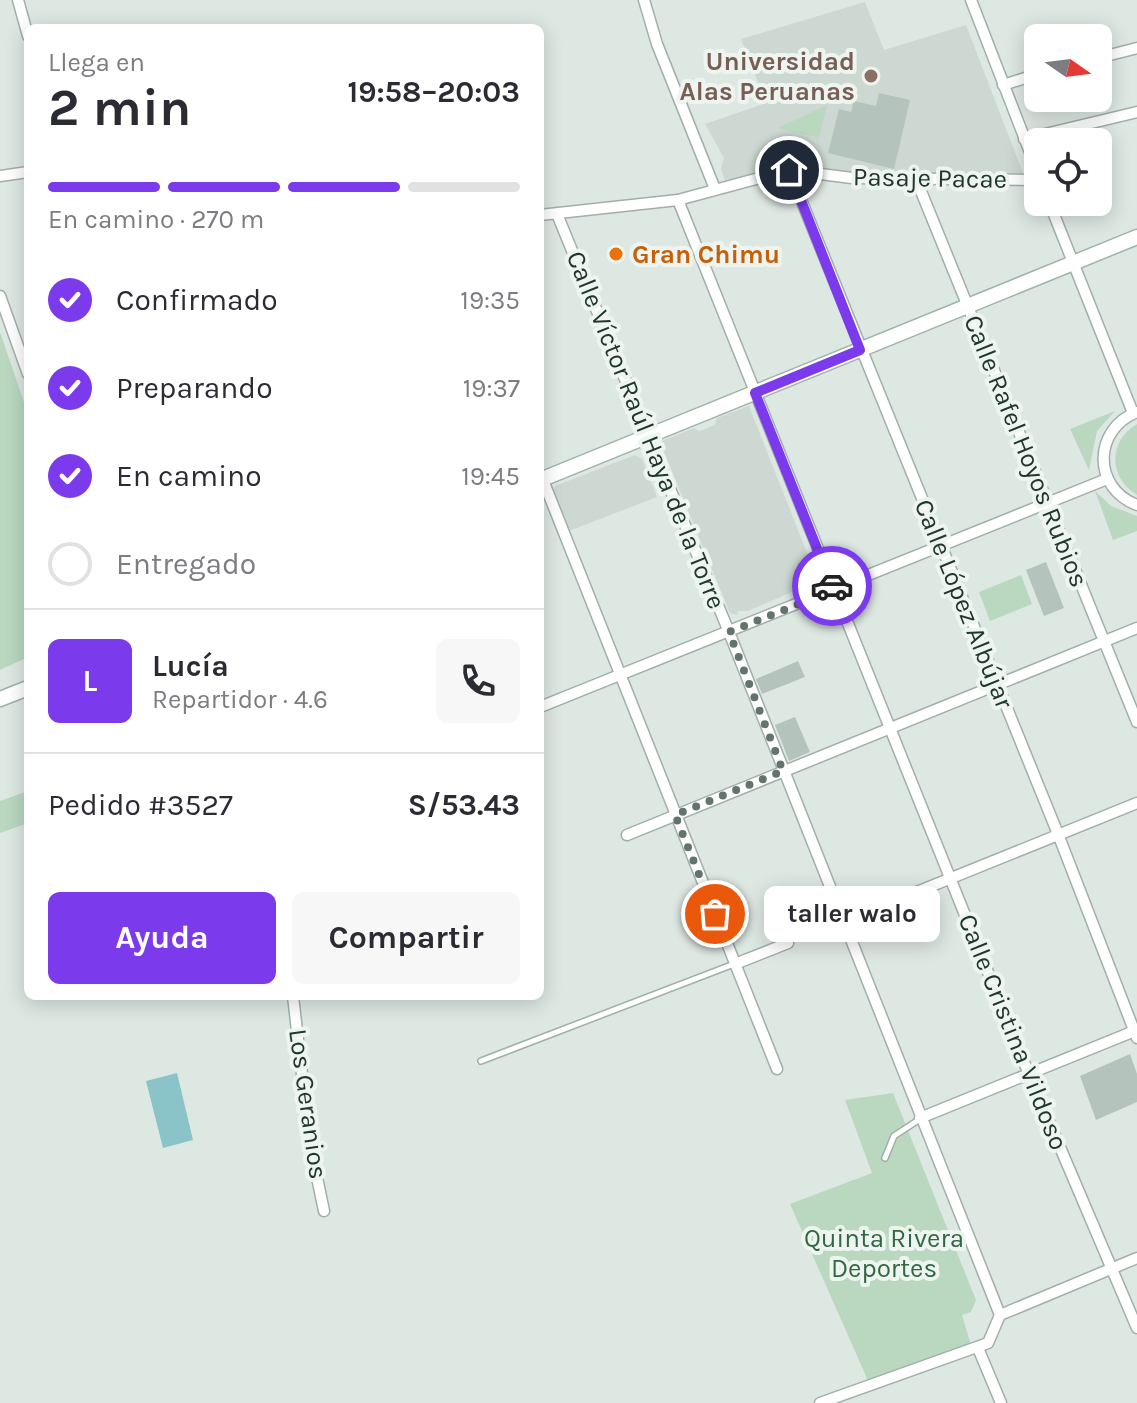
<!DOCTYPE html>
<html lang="es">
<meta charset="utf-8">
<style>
:root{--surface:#fff;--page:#f7f7f7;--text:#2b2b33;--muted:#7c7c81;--line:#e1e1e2;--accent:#7c3aed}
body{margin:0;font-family:Karla,sans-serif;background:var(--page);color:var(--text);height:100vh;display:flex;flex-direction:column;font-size:30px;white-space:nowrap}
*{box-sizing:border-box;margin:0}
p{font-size:26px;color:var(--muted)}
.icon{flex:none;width:44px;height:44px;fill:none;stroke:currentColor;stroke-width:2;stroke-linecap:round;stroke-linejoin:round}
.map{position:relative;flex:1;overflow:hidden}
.side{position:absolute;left:24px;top:24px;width:520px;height:976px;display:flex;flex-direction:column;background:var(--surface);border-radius:12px;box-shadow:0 4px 20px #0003}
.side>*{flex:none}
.needle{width:52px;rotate:104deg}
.controls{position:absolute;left:1024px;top:24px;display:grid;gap:16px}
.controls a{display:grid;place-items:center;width:88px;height:88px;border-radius:12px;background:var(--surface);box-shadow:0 4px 20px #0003;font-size:40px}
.pin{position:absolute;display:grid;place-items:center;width:68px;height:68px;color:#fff;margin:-34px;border:4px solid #fff;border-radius:50%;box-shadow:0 2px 8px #0007}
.courier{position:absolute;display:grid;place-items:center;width:80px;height:80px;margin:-40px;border:6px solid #7c3aed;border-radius:50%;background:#fff;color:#222;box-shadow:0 2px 10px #0007}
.bubble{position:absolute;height:56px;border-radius:12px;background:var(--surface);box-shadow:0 4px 20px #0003;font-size:26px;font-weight:700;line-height:56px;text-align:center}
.headline em{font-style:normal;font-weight:700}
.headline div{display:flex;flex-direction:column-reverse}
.headline{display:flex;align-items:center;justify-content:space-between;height:136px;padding:0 24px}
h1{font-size:52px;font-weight:700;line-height:60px}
.bar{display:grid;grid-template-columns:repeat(4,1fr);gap:12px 8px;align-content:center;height:96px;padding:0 24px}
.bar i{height:10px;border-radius:6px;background:var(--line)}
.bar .active{background:var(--accent)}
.bar p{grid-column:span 4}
.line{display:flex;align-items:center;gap:20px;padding:0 24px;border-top:2px solid var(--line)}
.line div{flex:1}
.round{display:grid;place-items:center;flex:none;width:84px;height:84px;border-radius:12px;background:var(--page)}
ol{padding:0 24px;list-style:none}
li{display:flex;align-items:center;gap:24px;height:88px}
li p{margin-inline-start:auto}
li .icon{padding:8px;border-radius:50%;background:var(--accent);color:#fff;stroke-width:4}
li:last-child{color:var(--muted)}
li i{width:44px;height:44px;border:4px solid var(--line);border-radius:50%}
.primary-button{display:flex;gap:16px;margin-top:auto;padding:16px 24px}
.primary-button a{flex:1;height:92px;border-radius:12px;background:var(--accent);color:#fff;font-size:32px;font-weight:700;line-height:92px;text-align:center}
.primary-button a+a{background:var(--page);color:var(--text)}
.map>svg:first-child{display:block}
</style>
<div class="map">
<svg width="1137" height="1403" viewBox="0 0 1137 1403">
<rect width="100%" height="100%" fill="#dee8e3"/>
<g fill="#cdd8d2">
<polygon points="865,2 884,50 966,25 1023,173 852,174 794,166 726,183 721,169 724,158 705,124 766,103 741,39"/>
<polygon points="749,406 817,578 815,582 748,611 738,611 737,615 730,613 660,442 694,428 699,431 715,425 717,418"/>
<polygon points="635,455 642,459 657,497 569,531 553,491 555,486"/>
</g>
<g fill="#b9d8bf">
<polygon points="827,105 819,138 778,128"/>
<polygon points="0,332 28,414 28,657 0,670"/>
<polygon points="1115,411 1097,431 1089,470 1070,429"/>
<path d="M1137,424V495C1109,478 1107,442 1137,424Z"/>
<polygon points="1095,491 1111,506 1137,516 1137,531 1113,540"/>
<polygon points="1021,575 1032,604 990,621 979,592"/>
<polygon points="28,791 28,823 0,833 0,801"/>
<polygon points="893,1093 976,1300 971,1312 962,1315 971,1345 869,1383 790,1204 872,1173 845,1100"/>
</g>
<polygon fill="#8ac4c9" points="177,1073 193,1140 163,1148 146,1081"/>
<g fill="#b4c3bc">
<polygon points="879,93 910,100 894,169 828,153 839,109 851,112 854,101 876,106"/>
<polygon points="1046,562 1064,608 1044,616 1026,570"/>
<polygon points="798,661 805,677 762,694 756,679"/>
<polygon points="795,717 810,752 789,761 775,725"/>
<polygon points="1130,1054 1137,1074 1137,1102 1096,1120 1080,1076"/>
</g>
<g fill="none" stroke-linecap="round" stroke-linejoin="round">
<defs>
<g id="lane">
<polyline points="481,1061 734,964"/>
<polyline points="885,1158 894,1136 920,1119"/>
</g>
<g id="street">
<polyline points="18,0 28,36"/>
<polyline points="644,0 657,44 715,189"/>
<polyline points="971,0 1038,173"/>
<polyline points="1098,58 1137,48"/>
<polyline points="1003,85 1038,74"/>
<polyline points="1024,139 1137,112"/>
<polyline points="789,170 1058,834 1137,1038"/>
<polyline points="0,176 28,172"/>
<polyline points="916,179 1137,722"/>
<polyline points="678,200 1028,1072 1137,1328"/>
<polyline points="1049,202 1133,413"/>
<polyline points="557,214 729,632 1000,1315"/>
<polyline points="540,215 678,200 789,170 852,178 1038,180"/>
<polyline points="0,296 28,374"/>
<path d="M1137,412C1093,429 1092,488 1137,505"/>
<polyline points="541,475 777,1069"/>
<polyline points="540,707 1107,479"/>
<polyline points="627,835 1137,628"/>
<polyline points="845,921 1137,803"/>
<polyline points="735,964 788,943"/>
<polyline points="293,996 310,1144 324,1211"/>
<polyline points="920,1118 1137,1030"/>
<polyline points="978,1348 1001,1403"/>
<polyline points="820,1403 988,1343 1000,1315 1137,1258"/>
</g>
<g id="secondary">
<polyline points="540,480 1137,237"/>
<polyline points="0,699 28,688"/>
</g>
</defs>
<use href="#lane" stroke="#a2afa9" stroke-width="8"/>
<use href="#street" stroke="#a2afa9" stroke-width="13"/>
<use href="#secondary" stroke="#9fb3aa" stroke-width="17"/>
<use href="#lane" stroke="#fff" stroke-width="5"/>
<use href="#street" stroke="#fff" stroke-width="10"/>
<use href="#secondary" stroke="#fff" stroke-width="14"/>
</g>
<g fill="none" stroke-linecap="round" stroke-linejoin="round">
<polyline stroke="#63746e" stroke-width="8" stroke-dasharray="0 14.4" points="715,914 675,815 783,771 729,632 834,590 832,586"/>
<polyline stroke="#7c3aed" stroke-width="10" points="789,170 860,350 755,393 832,586"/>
</g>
<circle fill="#8d6e63" stroke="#eef5f1" stroke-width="3" cx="871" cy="76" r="8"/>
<circle fill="#e8710a" stroke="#eef5f1" stroke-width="3" cx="616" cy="254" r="8"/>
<g text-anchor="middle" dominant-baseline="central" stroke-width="8" stroke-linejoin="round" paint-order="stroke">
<g font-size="26" font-weight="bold" fill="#785e54" stroke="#eef5f1" text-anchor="end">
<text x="855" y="61">Universidad<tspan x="855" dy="30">Alas Peruanas</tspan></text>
</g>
<g font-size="26" fill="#21362f" stroke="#eef5f1">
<text transform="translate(930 178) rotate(1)">Pasaje Pacae</text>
<text transform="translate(646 430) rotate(68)">Calle Víctor Raúl Haya de la Torre</text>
<text transform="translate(1026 451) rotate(68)">Calle Rafel Hoyos Rubios</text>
<text transform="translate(964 604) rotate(68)">Calle López Albújar</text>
<text transform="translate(1013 1032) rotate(68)">Calle Cristina Vildoso</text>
<text transform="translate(308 1104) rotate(82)">Los Geranios</text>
</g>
<g font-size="26" font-weight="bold" fill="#c56008" stroke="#eef5f1" text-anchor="start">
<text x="632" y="254">Gran Chimu</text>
</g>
<g font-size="26" fill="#2f6941" stroke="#eef5f1">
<text x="884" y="1238">Quinta Rivera<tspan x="884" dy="30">Deportes</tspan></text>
</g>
</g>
</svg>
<div class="controls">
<a><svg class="needle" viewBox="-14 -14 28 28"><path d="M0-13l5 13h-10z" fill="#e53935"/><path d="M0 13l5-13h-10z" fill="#7c7c81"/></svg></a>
<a><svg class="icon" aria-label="locate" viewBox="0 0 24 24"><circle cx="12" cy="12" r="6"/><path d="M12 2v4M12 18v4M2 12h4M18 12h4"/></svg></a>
</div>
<div class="pin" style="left:715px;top:914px;background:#ea580c"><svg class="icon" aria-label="bag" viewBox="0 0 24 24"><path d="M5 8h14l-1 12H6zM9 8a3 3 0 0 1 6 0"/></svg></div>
<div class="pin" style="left:789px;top:170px;background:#1f2937"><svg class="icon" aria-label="home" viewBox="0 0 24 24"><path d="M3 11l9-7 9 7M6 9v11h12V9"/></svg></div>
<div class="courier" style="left:832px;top:586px"><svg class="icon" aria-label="car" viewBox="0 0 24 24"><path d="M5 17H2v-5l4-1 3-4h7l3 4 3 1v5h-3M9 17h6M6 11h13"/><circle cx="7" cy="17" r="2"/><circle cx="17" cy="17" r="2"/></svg></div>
<div class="bubble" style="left:764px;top:886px;width:176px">taller walo</div>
<section class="side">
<div class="headline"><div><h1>2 min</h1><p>Llega en</p></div><em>19:58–20:03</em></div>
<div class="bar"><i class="active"></i><i class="active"></i><i class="active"></i><i></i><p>En camino · 270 m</p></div>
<ol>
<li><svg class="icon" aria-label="check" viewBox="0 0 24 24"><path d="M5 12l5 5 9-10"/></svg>Confirmado<p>19:35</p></li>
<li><svg class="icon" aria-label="check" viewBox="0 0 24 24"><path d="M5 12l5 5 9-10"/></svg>Preparando<p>19:37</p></li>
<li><svg class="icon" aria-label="check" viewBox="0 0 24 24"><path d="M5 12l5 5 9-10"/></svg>En camino<p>19:45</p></li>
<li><i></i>Entregado</li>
</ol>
<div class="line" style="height:144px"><b class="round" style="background:var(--accent);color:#fff">L</b><div><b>Lucía</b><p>Repartidor · 4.6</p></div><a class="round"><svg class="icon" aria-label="phone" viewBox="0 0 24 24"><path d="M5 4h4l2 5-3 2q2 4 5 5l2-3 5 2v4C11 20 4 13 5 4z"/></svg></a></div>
<div class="line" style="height:104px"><div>Pedido #3527</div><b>S/53.43</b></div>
<div class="primary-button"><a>Ayuda</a><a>Compartir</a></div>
</section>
</div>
